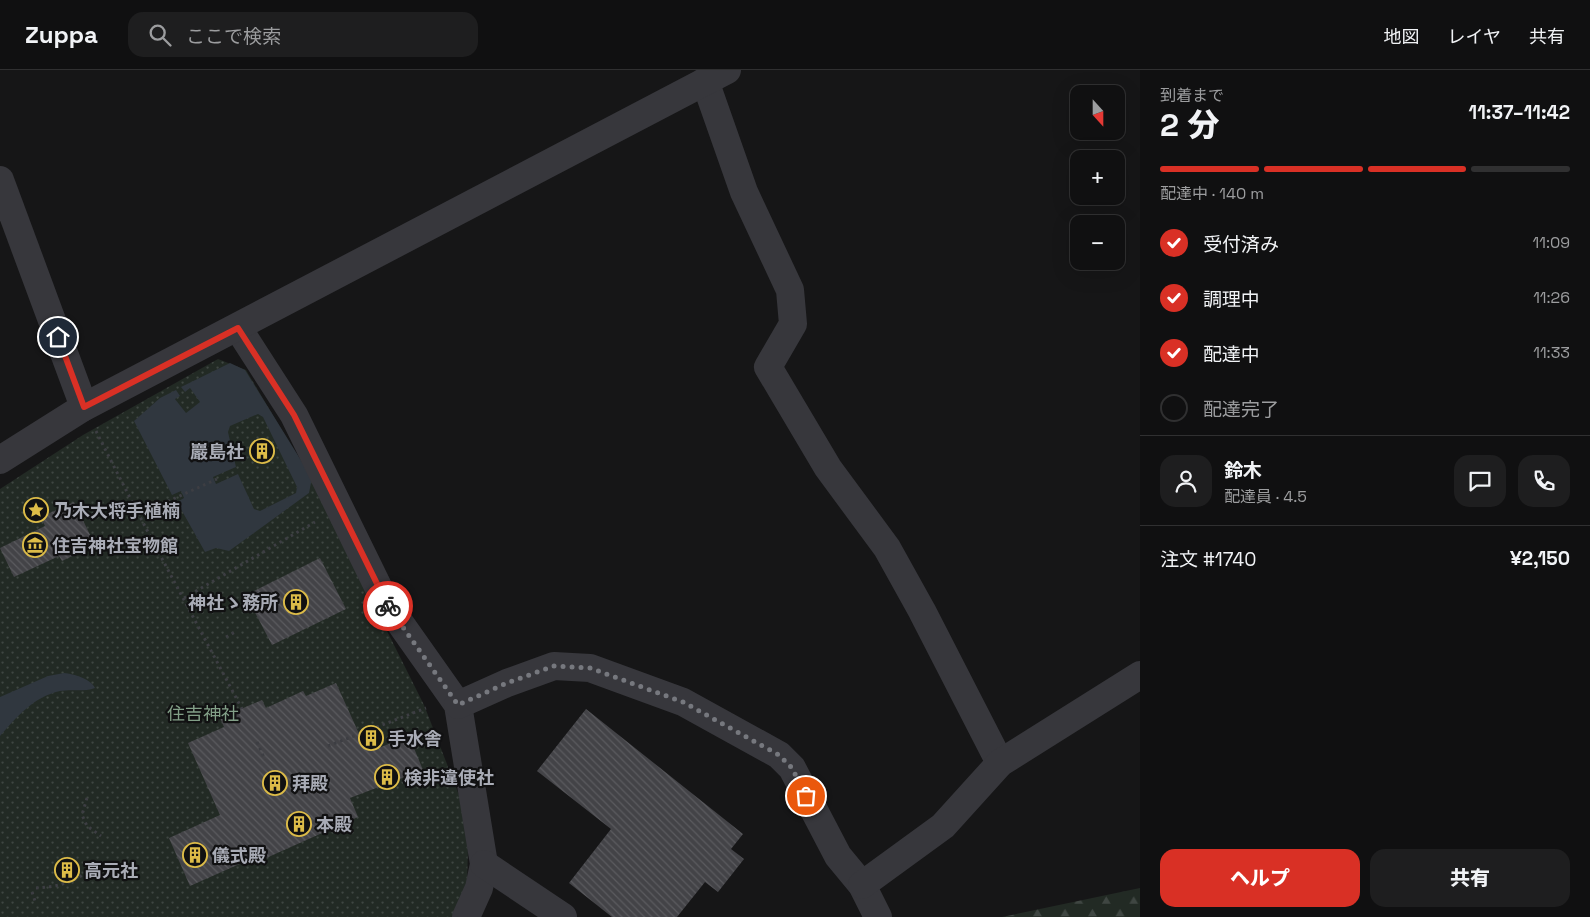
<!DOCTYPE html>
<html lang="ja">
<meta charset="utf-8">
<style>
:root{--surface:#101011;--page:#1e1e1f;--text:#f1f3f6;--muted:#9c9d9f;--line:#303031;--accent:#d93025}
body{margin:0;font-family:"Space Grotesk","Noto Sans JP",sans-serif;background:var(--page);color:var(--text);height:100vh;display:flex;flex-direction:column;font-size:19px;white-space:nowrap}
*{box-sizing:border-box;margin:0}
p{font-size:16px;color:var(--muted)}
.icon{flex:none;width:28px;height:28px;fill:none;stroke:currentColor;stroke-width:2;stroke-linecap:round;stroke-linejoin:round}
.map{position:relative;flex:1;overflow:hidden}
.panel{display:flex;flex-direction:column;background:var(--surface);width:450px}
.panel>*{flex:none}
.needle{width:32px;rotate:159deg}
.fabs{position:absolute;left:1070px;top:15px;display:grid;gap:10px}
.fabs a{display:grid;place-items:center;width:55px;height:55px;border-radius:10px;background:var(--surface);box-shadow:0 5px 20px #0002,0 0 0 1px var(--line);font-size:25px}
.pin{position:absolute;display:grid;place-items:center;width:42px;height:42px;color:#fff;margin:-21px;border:2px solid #fff;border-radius:50%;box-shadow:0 1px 5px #0007}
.courier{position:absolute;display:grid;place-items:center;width:50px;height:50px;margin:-25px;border:4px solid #d93025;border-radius:50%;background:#fff;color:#222;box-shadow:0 1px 6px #0007}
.overview em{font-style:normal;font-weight:800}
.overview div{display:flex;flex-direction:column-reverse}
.overview{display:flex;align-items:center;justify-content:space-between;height:85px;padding:0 20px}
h1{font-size:32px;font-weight:800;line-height:38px}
.bar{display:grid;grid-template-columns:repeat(4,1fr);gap:8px 5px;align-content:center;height:60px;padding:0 20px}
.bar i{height:6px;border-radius:4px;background:var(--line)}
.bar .current{background:var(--accent)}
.bar p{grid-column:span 4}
.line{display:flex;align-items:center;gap:12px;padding:0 20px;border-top:1px solid var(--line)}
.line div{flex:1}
.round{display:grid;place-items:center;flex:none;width:52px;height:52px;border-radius:15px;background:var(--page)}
ol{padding:0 20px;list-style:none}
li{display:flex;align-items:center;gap:15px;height:55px}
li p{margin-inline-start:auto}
li .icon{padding:5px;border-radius:50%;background:var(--accent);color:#fff;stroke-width:4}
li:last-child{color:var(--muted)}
li i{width:28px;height:28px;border:2px solid var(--line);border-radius:50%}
.action{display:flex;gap:10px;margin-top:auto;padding:10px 20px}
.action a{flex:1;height:58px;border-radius:15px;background:var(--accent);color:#fff;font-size:20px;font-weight:800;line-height:58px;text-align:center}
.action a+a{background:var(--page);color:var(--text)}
header{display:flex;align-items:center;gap:30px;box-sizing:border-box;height:70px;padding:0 25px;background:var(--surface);border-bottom:1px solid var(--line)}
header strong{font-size:24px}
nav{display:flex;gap:28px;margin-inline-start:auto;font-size:18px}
.search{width:350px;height:45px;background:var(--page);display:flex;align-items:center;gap:12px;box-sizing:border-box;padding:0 18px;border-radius:15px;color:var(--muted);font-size:19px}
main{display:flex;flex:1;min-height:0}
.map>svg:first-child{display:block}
</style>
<header>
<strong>Zuppa</strong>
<div class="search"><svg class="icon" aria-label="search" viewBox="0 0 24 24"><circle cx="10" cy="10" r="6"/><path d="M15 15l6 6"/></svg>ここで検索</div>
<nav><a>地図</a><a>レイヤ</a><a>共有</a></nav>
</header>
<main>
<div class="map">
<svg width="1140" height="847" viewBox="0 0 1140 847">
<defs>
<pattern id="forest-firs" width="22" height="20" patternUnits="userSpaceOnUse" patternTransform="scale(1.25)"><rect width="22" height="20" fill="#222a24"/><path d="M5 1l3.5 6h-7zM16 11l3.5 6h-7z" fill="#3f4642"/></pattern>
<pattern id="park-dots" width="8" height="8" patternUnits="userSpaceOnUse" patternTransform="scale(1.25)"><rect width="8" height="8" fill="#222a24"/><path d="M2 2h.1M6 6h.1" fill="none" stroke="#3f4642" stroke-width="1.8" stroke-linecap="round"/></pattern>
<pattern id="building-back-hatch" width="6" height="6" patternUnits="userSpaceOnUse" patternTransform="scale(1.25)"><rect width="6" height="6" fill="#434347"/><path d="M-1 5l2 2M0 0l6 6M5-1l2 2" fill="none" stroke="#5b5b5f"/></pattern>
</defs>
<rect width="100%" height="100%" fill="#161617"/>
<polygon fill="url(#forest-firs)" points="1140,818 1140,847 1002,847"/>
<polygon fill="url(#park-dots)" points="218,289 246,300 311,409 424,635 459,725 468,776 467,816 452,847 0,847 0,419 83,365"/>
<g fill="#30373f" fill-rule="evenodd">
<path d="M230,293L245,300L312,408L309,423L229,481L216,478L205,482L177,432L184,428L181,421L172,425L134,351L160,328L176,320L180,326L175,329L186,343L200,332L190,318L185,322L181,317ZM258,344L263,347L297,417L296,423L260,441L254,439L238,404L216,414L213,407L236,397L228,362L230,356Z"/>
<path d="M64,603C74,604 91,609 95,618C85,622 71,619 60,621C33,627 17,647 0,666V627L48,606Z"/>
</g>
<g fill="url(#building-back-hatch)">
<polygon points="74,432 95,475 62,491 59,486 14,507 0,478 45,456 41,447"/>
<polygon points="320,488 346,539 272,575 246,525"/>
<polygon points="336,613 361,668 375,663 381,677 409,666 423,700 350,728 358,747 255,793 253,788 190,816 169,768 220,745 188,673 224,657 220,648 262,630 266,638 303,621 306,626"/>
<polygon points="586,639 743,764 731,779 744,789 718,822 705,812 677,847 612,847 569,813 611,759 537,701"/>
</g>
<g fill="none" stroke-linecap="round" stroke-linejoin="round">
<g stroke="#3d3e43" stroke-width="3" stroke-dasharray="2.5 4" stroke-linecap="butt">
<path d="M96,361C143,455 193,546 242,639"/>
<polyline points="138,445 217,409"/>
<polyline points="184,528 315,452"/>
<polyline points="226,567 235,562"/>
<polyline points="257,672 265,690"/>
<polyline points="328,676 426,638"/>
<polyline points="382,694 384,699"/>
<polyline points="87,728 82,745 87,756 101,766"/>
<path d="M36,818C54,817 71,814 85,803"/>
<polyline points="32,822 36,834"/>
</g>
<g stroke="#37373c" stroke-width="28">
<polyline points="705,11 744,122 790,220 793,254 768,297 828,398 887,478 922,541 1000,693"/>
<polyline points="0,110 84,337"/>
<polyline points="238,258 294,345 386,533 458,635 484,794 479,818 466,847"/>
<polyline points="0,390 84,337 727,0"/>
<polyline points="458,635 507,613 554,596 590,598 683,632 779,685 792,698 838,786 862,815 878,847"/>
<polyline points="484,794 563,847"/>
<polyline points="862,815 943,756 1000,693 1140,605"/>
</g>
</g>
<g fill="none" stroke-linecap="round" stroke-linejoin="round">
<polyline stroke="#76787e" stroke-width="5" stroke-dasharray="0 9" points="388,536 458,635 507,613 554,596 590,598 683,632 779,685 792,698 806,726"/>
<polyline stroke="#d93025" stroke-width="6" points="58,267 84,337 238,258 294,345 388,536"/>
</g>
<defs>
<symbol id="building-ring" viewBox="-11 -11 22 22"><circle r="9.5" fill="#111112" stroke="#ddbc48" stroke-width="1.5"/><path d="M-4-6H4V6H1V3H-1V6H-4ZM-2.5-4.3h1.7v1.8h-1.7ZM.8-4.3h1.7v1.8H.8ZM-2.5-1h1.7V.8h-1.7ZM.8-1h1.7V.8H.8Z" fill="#ddbc48"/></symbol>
<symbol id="sight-ring" viewBox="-11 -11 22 22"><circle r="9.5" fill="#111112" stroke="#ddbc48" stroke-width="1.5"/><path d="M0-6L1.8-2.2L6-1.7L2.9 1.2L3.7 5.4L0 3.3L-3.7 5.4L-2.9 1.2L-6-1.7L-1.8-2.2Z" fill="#ddbc48"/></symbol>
<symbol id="museum-ring" viewBox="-11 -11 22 22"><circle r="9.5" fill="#111112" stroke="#ddbc48" stroke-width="1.5"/><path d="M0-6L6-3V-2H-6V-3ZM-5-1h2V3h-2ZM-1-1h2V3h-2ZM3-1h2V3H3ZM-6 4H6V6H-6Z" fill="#ddbc48"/></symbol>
</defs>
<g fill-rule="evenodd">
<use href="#building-ring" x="248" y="367" width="28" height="28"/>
<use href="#sight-ring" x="22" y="426" width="28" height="28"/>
<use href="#museum-ring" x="21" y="461" width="28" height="28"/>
<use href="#building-ring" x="282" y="518" width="28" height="28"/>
<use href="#building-ring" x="357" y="654" width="28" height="28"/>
<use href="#building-ring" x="373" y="693" width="28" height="28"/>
<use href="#building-ring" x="261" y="699" width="28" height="28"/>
<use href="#building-ring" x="285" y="740" width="28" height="28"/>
<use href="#building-ring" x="181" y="771" width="28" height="28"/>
<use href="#building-ring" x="53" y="786" width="28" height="28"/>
</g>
<g text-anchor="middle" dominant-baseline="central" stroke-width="4.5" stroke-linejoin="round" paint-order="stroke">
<g font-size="18" font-weight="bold" fill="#a9acb6" stroke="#111112" text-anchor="start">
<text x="244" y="381" text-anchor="end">巖島社</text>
<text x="54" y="440">乃木大将手植楠</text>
<text x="52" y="475">住吉神社宝物館</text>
<text x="278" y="532" text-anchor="end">神社ゝ務所</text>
<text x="388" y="668">手水舎</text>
<text x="404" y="707">検非違使社</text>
<text x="292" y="713">拜殿</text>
<text x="316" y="754">本殿</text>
<text x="212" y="785">儀式殿</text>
<text x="84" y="800">高元社</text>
</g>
<g font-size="18" fill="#829f87" stroke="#111112">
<text x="203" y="643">住吉神社</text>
</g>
</g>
</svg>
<div class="fabs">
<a><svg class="needle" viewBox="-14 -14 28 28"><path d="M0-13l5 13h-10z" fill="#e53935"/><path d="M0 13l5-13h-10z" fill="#9c9d9f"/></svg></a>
<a>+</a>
<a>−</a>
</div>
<div class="pin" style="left:806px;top:726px;background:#ea580c"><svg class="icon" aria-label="bag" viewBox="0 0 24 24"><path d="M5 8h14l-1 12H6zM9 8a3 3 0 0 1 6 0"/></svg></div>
<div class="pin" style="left:58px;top:267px;background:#1f2937"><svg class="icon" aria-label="home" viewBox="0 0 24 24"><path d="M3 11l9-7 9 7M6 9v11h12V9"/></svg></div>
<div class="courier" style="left:388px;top:536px"><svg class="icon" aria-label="bike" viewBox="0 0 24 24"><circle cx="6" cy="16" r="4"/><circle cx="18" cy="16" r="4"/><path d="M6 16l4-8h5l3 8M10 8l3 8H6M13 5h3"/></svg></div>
</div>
<section class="panel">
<div class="overview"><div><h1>2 分</h1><p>到着まで</p></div><em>11:37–11:42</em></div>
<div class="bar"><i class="current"></i><i class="current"></i><i class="current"></i><i></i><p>配達中 · 140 m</p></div>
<ol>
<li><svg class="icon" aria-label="check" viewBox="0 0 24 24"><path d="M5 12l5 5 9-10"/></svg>受付済み<p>11:09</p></li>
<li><svg class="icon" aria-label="check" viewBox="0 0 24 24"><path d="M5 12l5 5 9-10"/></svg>調理中<p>11:26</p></li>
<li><svg class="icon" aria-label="check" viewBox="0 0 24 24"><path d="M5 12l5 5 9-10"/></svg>配達中<p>11:33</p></li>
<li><i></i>配達完了</li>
</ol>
<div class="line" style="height:90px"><a class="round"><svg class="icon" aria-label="person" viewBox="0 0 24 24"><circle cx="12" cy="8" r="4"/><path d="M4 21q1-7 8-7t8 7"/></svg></a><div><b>鈴木</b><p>配達員 · 4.5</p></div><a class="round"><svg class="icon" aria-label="chat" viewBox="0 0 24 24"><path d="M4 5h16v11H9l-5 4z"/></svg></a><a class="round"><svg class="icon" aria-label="phone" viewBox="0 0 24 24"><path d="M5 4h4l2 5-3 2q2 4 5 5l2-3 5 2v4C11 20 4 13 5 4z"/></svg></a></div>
<div class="line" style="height:65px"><div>注文 #1740</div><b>¥2,150</b></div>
<div class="action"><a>ヘルプ</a><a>共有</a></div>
</section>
</main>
